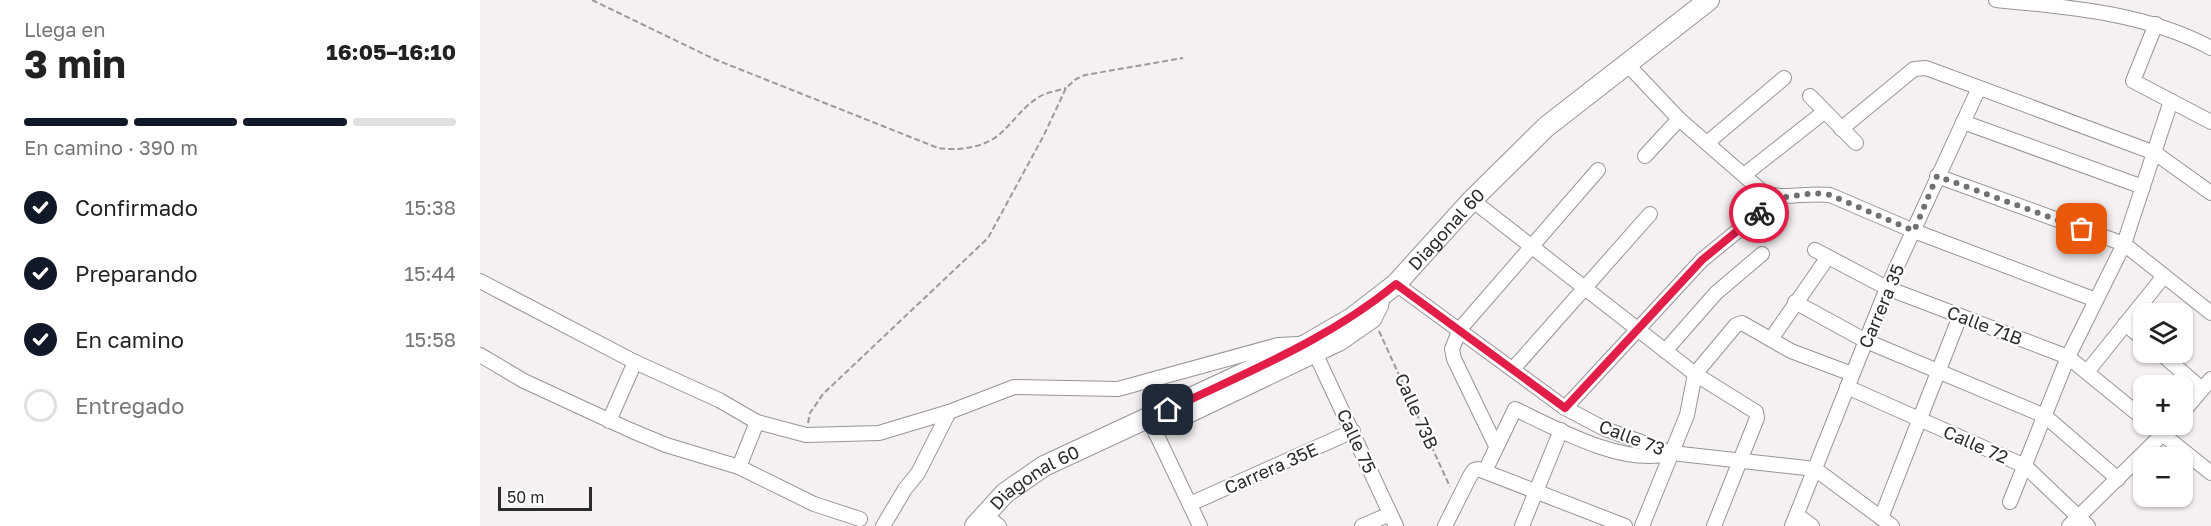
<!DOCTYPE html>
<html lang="es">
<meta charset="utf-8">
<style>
:root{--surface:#fff;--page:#f6f6f6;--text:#222;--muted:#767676;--line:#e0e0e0;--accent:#111827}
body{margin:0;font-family:"Golos Text",sans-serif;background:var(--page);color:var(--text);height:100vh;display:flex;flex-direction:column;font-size:22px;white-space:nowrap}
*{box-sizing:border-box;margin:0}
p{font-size:20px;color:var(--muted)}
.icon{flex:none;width:33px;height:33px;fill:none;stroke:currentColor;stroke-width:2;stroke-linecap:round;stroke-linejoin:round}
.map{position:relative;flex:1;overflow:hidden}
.details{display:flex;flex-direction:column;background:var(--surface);width:480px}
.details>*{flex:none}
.tools{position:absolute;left:1653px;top:303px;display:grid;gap:12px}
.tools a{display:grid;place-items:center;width:60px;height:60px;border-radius:12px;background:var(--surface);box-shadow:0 2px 4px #0004;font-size:30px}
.scale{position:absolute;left:18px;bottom:15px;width:94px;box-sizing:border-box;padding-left:6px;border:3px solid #2c2a2b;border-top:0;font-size:16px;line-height:21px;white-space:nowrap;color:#2c2a2b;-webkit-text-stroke:4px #fff;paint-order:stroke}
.pin{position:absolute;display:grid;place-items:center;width:51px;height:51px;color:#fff;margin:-26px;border-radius:12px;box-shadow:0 3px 9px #0006}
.courier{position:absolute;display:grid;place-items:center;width:60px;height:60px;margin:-30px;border:4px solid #e11d48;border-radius:50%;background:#fff;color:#222;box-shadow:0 2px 8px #0007}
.headline em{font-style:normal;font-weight:700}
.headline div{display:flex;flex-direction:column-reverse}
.headline{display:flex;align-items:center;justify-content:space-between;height:102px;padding:0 24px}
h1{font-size:39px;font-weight:700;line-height:45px}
.bar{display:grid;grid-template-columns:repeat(4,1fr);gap:9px 6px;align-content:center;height:72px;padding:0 24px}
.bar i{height:8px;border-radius:4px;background:var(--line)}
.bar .on{background:var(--accent)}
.bar p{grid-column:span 4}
ol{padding:0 24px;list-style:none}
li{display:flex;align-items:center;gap:18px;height:66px}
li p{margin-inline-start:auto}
li .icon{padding:6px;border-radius:50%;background:var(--accent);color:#fff;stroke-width:4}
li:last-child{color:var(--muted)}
li i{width:33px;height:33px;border:3px solid var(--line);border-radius:50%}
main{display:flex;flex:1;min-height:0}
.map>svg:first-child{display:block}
</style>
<main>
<section class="details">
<div class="headline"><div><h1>3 min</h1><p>Llega en</p></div><em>16:05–16:10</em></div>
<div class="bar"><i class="on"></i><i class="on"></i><i class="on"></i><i></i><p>En camino · 390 m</p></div>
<ol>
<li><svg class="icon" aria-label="check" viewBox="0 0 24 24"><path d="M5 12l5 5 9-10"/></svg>Confirmado<p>15:38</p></li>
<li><svg class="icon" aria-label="check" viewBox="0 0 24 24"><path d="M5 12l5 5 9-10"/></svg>Preparando<p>15:44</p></li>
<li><svg class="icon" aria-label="check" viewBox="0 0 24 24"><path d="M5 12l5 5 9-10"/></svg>En camino<p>15:58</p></li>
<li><i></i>Entregado</li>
</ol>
</section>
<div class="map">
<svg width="1731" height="526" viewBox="0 0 1731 526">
<rect width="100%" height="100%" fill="#f5f1f3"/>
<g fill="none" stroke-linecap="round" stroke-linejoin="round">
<defs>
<g id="street">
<path d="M1516,0C1589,7 1666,13 1731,48"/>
<polyline points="1676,24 1653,81 1731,122"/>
<path d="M1147,64L1199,119L1284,193C1306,200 1327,192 1350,195L1434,231L1616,300"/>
<polyline points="1330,96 1376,143"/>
<polyline points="1483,122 1663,187"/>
<polyline points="1361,129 1434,69 1446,68 1675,153 1731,193"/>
<polyline points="1227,143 1304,78"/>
<polyline points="1165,156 1199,119"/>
<polyline points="1264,175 1344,112"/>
<polyline points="1457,176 1644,244 1731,313"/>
<polyline points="992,200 1215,374 1276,412 1277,418 1234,526"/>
<polyline points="1335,250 1407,288 1588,357 1664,419"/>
<polyline points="0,281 155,362 239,400 277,422 326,435 399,433 469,412 534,387 638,389 798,345 818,344"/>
<polyline points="916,284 1085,408 1125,429 1192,453 1335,469 1412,526"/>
<polyline points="1315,302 1386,341 1565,416 1638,479"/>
<polyline points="1645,324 1664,340"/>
<polyline points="1291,339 1348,257"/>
<polyline points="1185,351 1236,293 1282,254"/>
<polyline points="1679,352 1722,389"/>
<polyline points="0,355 44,381 150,430 186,445 259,467 334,504 380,519"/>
<polyline points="837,357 916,526"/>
<polyline points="1033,369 1170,214"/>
<polyline points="1607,372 1684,276"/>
<polyline points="1367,387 1545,466 1608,526"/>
<polyline points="1085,408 1222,260 1298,198"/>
<polyline points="1702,413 1731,379"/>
<polyline points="129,421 155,362"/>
<polyline points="1670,424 1731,473"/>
<polyline points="672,425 720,526"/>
<polyline points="675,432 861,343 894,320 901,306 903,295"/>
<polyline points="1016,446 974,359 972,349 980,329 1118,170"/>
<polyline points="259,467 277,422"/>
<path d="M1005,471L1035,409C1077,429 1141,465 1188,454"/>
<polyline points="1530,502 1588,357 1644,244 1691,101"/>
<polyline points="710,504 873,431"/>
<polyline points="504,514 519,526"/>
<polyline points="1317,515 1332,526"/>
<polyline points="1401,518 1480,316"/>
<polyline points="403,526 425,489 438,473 469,412"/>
<polyline points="882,526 910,514"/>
<polyline points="965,526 990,476 994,470 998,469 1145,526"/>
<polyline points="1042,526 1081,430"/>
<polyline points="1162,526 1207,415 1215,374 1256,325 1262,323 1311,351 1372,374"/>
<polyline points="1312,526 1407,288 1498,90"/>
<polyline points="1589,526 1693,424"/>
</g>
<g id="secondary">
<path id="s1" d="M495,526L525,493L564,466L827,344L872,318L916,284L992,200L1066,127L1229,0"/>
</g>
</defs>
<use href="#street" stroke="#989496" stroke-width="16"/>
<use href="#secondary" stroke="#989496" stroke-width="22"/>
<g stroke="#9c999a" stroke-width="2" stroke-dasharray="6 3" stroke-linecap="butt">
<path d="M112,0L234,59L458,148C478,151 505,148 521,133C534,121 544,106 559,97C567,92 578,91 586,88"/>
<polyline points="899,331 970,487"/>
<polyline points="328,423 330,413 343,394 508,238 564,135 586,88 596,79 605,75 703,58"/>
</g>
<use href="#street" stroke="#fff" stroke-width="14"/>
<use href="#secondary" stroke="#fff" stroke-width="20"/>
</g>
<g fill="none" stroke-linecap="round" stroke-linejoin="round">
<polyline stroke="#727071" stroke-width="6" stroke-dasharray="0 10.8" points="1279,213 1298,198 1335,193 1350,195 1434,231 1457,176 1602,229"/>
<path stroke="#e11d48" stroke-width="8" d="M688,410C767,372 848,340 916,284L1085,408L1222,260L1279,213"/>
</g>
<g text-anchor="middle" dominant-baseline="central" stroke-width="4.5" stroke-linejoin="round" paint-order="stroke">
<g font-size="18" fill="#2c2a2b" stroke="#fff">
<text stroke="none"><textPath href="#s1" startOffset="564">Diagonal 60</textPath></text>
<text transform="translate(1401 306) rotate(-67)">Carrera 35</text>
<text transform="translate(1505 325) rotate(21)">Calle 71B</text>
<text transform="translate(937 411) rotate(66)">Calle 73B</text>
<text transform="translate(1152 437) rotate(21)">Calle 73</text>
<text transform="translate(877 441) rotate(65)">Calle 75</text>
<text transform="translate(1496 444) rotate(24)">Calle 72</text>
<text transform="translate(791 468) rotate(-24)">Carrera 35E</text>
<text stroke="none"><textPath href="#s1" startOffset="78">Diagonal 60</textPath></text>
</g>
</g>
</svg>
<div class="tools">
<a><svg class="icon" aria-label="layers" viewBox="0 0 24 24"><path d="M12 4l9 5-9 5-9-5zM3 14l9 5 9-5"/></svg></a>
<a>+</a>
<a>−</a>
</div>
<div class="scale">50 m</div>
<div class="pin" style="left:1602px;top:229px;background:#ea580c"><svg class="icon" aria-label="bag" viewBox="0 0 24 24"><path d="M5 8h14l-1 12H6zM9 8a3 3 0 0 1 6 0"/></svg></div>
<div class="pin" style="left:688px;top:410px;background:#1f2937"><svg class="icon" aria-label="home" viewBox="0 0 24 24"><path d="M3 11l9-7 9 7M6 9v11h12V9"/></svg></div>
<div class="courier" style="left:1279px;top:213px"><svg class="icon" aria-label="bike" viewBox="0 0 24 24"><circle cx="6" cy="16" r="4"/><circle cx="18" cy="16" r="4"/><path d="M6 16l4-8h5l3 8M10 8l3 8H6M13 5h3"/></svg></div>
</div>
</main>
